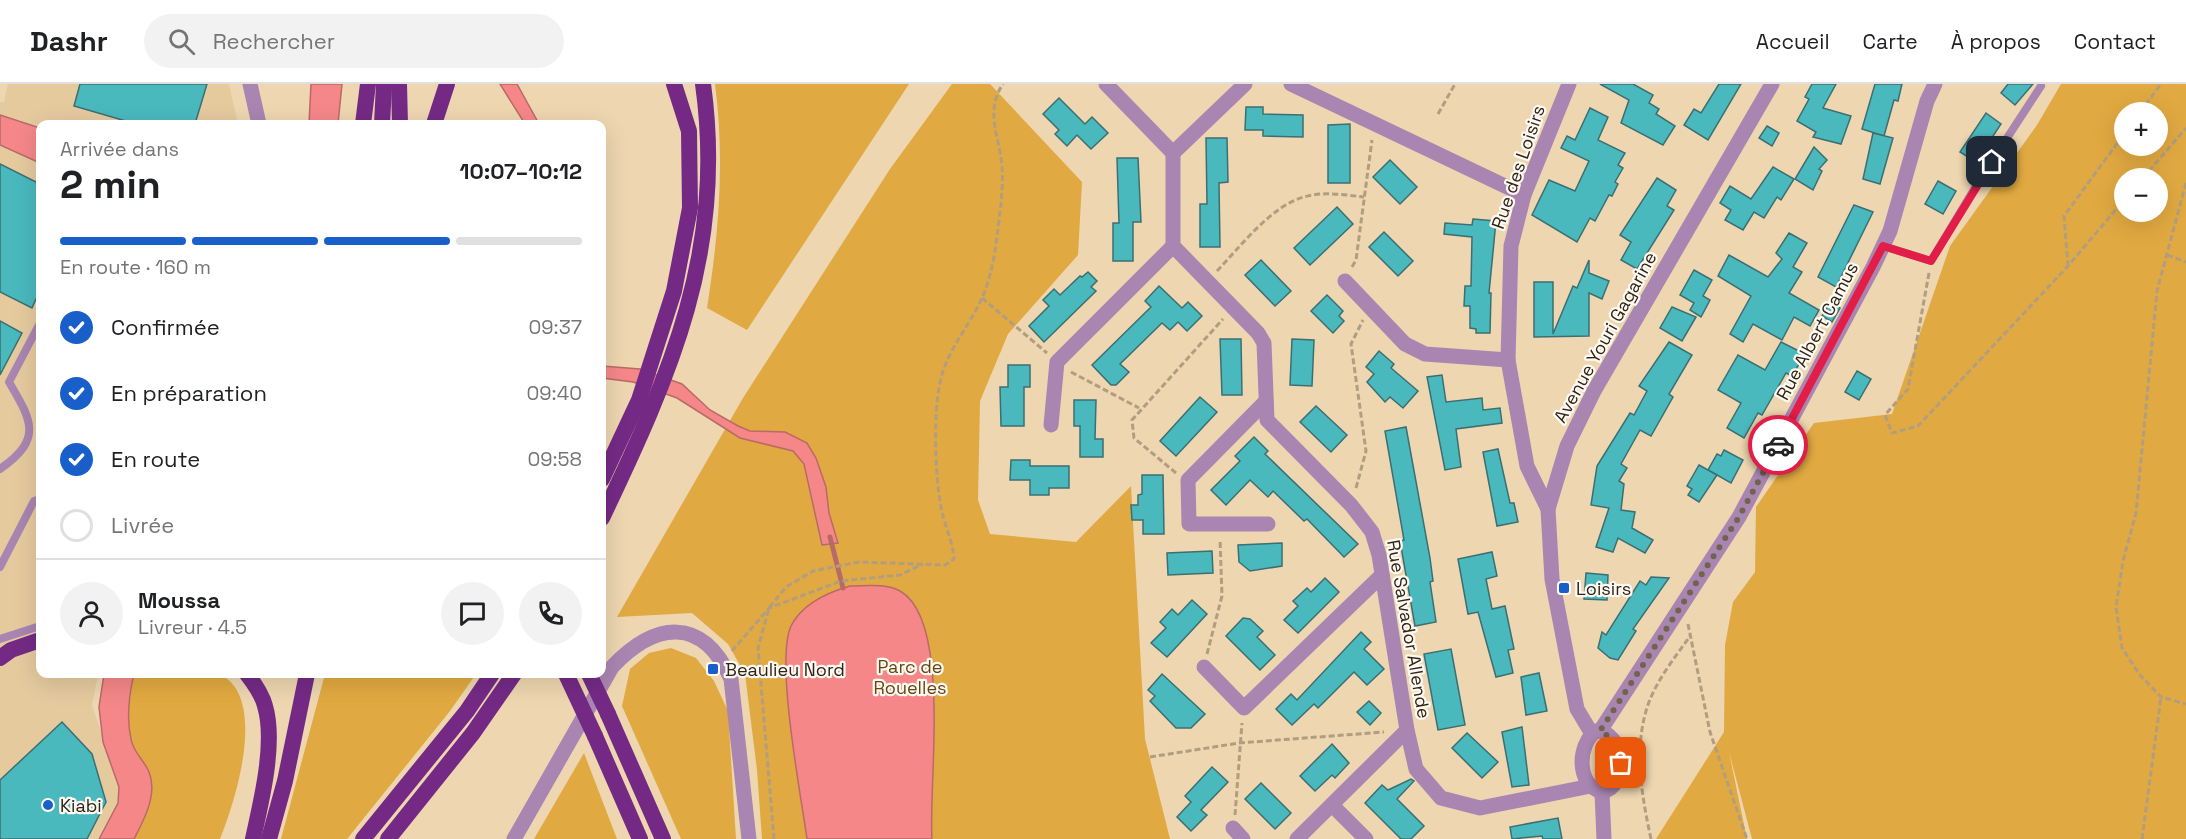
<!DOCTYPE html>
<html lang="fr">
<meta charset="utf-8">
<style>
:root{--surface:#fff;--page:#f2f2f2;--text:#202124;--muted:#757577;--line:#e0e0e0;--accent:#195fca}
body{margin:0;font-family:"Space Grotesk",sans-serif;background:var(--page);color:var(--text);height:100vh;display:flex;flex-direction:column;font-size:22px;white-space:nowrap}
*{box-sizing:border-box;margin:0}
p{font-size:20px;color:var(--muted)}
.icon{flex:none;width:33px;height:33px;fill:none;stroke:currentColor;stroke-width:2;stroke-linecap:round;stroke-linejoin:round}
.map{position:relative;flex:1;overflow:hidden}
.sheet{position:absolute;left:36px;top:36px;width:570px;height:558px;display:flex;flex-direction:column;background:var(--surface);border-radius:12px;box-shadow:0 6px 24px #0002}
.sheet>*{flex:none}
.fabs{position:absolute;left:2114px;top:18px;display:grid;gap:12px}
.fabs a{display:grid;place-items:center;width:54px;height:54px;border-radius:50%;background:var(--surface);box-shadow:0 6px 24px #0002;font-size:30px}
.pin{position:absolute;display:grid;place-items:center;width:51px;height:51px;color:#fff;margin:-26px;border-radius:12px;box-shadow:0 3px 9px #0006}
.courier{position:absolute;display:grid;place-items:center;width:60px;height:60px;margin:-30px;border:4px solid #e11d48;border-radius:50%;background:#fff;color:#222;box-shadow:0 2px 8px #0007}
.summary em{font-style:normal;font-weight:800}
.summary div{display:flex;flex-direction:column-reverse}
.summary{display:flex;align-items:center;justify-content:space-between;height:102px;padding:0 24px}
h1{font-size:39px;font-weight:800;line-height:45px}
.bar{display:grid;grid-template-columns:repeat(4,1fr);gap:9px 6px;align-content:center;height:72px;padding:0 24px}
.bar i{height:8px;border-radius:4px;background:var(--line)}
.bar .on{background:var(--accent)}
.bar p{grid-column:span 4}
.line{display:flex;align-items:center;gap:15px;padding:0 24px;border-top:2px solid var(--line)}
.line div{flex:1}
.round{display:grid;place-items:center;flex:none;width:63px;height:63px;border-radius:32px;background:var(--page)}
ol{padding:0 24px;list-style:none}
li{display:flex;align-items:center;gap:18px;height:66px}
li p{margin-inline-start:auto}
li .icon{padding:6px;border-radius:50%;background:var(--accent);color:#fff;stroke-width:4}
li:last-child{color:var(--muted)}
li i{width:33px;height:33px;border:3px solid var(--line);border-radius:50%}
header{display:flex;align-items:center;gap:36px;box-sizing:border-box;height:84px;padding:0 30px;background:var(--surface);border-bottom:2px solid var(--line)}
header strong{font-size:28px}
nav{display:flex;gap:33px;margin-inline-start:auto;font-size:21px}
.search{width:420px;height:54px;background:var(--page);display:flex;align-items:center;gap:15px;box-sizing:border-box;padding:0 21px;border-radius:33px;color:var(--muted);font-size:22px}
.map>svg:first-child{display:block}
</style>
<header>
<strong>Dashr</strong>
<div class="search"><svg class="icon" aria-label="search" viewBox="0 0 24 24"><circle cx="10" cy="10" r="6"/><path d="M15 15l6 6"/></svg>Rechercher</div>
<nav><a>Accueil</a><a>Carte</a><a>À propos</a><a>Contact</a></nav>
</header>
<div class="map">
<svg width="2186" height="755" viewBox="0 0 2186 755">
<rect width="100%" height="100%" fill="#edd6b0"/>
<g fill="#e5ca9e">
<polygon points="8,0 229,0 238,40 40,40 40,44 0,31 0,18 4,18"/>
<polygon points="0,61 40,79 40,590 98,590 92,621 122,710 97,755 0,755"/>
</g>
<g fill="#e1a941" fill-rule="evenodd">
<path d="M715,0H909L747,246L707,224C719,148 725,77 715,0Z"/>
<polygon points="952,0 990,0 1082,98 1078,171 1008,250 980,317 978,416 990,450 1076,458 1131,402 1145,655 1170,755 762,755 757,686 745,590 728,560 692,529 617,533 743,314 890,85"/>
<path d="M2061,0H2186V755H1752L1729,668L1747,755H1656L1724,648L1725,561L1733,518L1755,488L1756,423L1814,339L1892,330L1950,162L2037,41ZM2124,28H2157V62H2124ZM2124,94H2157V128H2124Z"/>
<polygon points="671,564 696,574 714,597 728,627 736,755 681,755 622,622 630,585 649,569"/>
<path d="M134,590C149,590 212,586 221,591C268,615 235,718 220,755H112L130,720L128,628Z"/>
<polygon points="325,590 476,590 450,627 347,755 281,755"/>
<polygon points="584,669 617,755 534,755"/>
</g>
<g fill="#f58789" stroke="#b96a67" stroke-width="1.5">
<polygon points="311,0 342,0 338,40 309,40"/>
<polygon points="500,0 517,0 539,40 525,40"/>
<polygon points="0,31 40,44 40,79 0,61"/>
<polygon points="602,282 640,285 682,300 710,326 738,342 750,347 785,348 807,359 816,374 826,403 829,429 838,459 822,461 804,380 793,367 740,354 677,314 633,298 602,294"/>
<path d="M850,502C866,502 885,499 900,507C952,536 928,701 932,755H807C801,711 775,577 791,542C802,520 829,508 850,502Z"/>
<path d="M104,590H134C129,611 126,633 131,655C133,668 144,676 149,688C158,710 144,736 134,755H99L118,719L119,703L103,658L99,623Z"/>
</g>
<g fill="none" stroke-linecap="round" stroke-linejoin="round">
<polyline stroke="#b96a67" stroke-width="5" points="830,453 843,504"/>
</g>
<g fill="#49b9be" stroke="#3c6f72" stroke-width="1.5">
<polygon points="80,0 207,0 195,40 136,40 74,22"/>
<polygon points="1600,0 1633,0 1653,11 1649,19 1659,25 1656,30 1675,42 1663,61 1621,39 1629,16"/>
<polygon points="1719,0 1741,0 1708,56 1684,41 1694,25 1701,29"/>
<polygon points="1812,0 1836,0 1823,24 1851,32 1841,60 1813,53 1816,48 1797,37 1809,15 1805,13"/>
<polygon points="1875,0 1902,0 1898,17 1894,16 1884,52 1862,45"/>
<polygon points="2008,0 2033,0 2015,21 2001,9"/>
<polygon points="1059,14 1085,40 1092,33 1108,49 1091,65 1077,51 1067,62 1055,50 1059,46 1043,30"/>
<polygon points="1246,23 1263,23 1263,30 1303,31 1303,53 1263,52 1263,46 1245,46"/>
<polygon points="1590,24 1608,33 1598,56 1625,69 1618,81 1623,84 1615,98 1618,100 1612,112 1609,111 1595,137 1590,134 1577,158 1532,131 1549,96 1575,107 1589,77 1561,64 1567,52 1575,56"/>
<polygon points="1986,29 2001,40 1976,78 1960,68"/>
<polygon points="1350,40 1350,99 1328,99 1328,41"/>
<polygon points="1767,42 1779,49 1772,62 1759,54"/>
<polygon points="1873,49 1893,54 1880,100 1863,95"/>
<polygon points="1206,54 1227,54 1228,98 1219,99 1220,163 1200,163 1200,120 1207,120"/>
<polygon points="1814,63 1827,76 1819,85 1822,87 1813,106 1795,95"/>
<polygon points="1117,74 1138,74 1141,138 1133,138 1133,177 1113,177 1113,139 1119,139"/>
<polygon points="1390,76 1417,103 1400,120 1373,93"/>
<polygon points="0,80 40,100 40,206 32,224 0,208"/>
<polygon points="1773,83 1794,95 1781,116 1777,113 1764,134 1754,128 1743,146 1725,136 1731,126 1720,119 1730,102 1751,115"/>
<polygon points="1657,94 1676,106 1667,122 1674,126 1637,185 1621,176 1631,158 1620,151"/>
<polygon points="1938,97 1956,107 1943,130 1925,120"/>
<polygon points="1854,121 1873,128 1836,203 1818,193"/>
<polygon points="1337,123 1353,140 1310,181 1294,164"/>
<polygon points="1473,135 1496,137 1489,209 1491,209 1490,249 1476,249 1476,245 1470,244 1470,222 1464,222 1465,202 1471,202 1472,153 1444,150 1445,139 1472,141"/>
<polygon points="1384,148 1413,177 1398,192 1369,163"/>
<polygon points="1789,149 1807,159 1793,183 1802,188 1789,209 1819,226 1810,242 1794,233 1782,256 1753,240 1743,258 1730,250 1751,212 1718,192 1729,171 1768,193 1782,175 1776,169"/>
<polygon points="1261,176 1291,207 1275,222 1245,191"/>
<polygon points="1589,176 1589,189 1609,197 1602,215 1589,209 1589,252 1534,253 1534,198 1553,198 1553,250 1573,202 1577,204"/>
<polygon points="1694,186 1712,196 1703,212 1710,216 1701,233 1690,226 1694,219 1680,211"/>
<polygon points="1088,188 1097,197 1091,203 1096,207 1044,258 1029,242 1049,222 1043,216 1054,205 1060,211 1080,192 1082,193"/>
<polygon points="1159,202 1182,224 1188,218 1202,232 1187,247 1178,238 1170,246 1162,239 1120,280 1129,288 1116,301 1111,301 1092,281 1151,223 1145,217"/>
<polygon points="1327,211 1343,227 1339,232 1344,237 1333,249 1311,227"/>
<polygon points="1832,215 1840,224 1832,238 1822,232"/>
<polygon points="1672,223 1696,233 1682,257 1660,244"/>
<polygon points="0,237 22,249 0,291"/>
<polygon points="1220,255 1241,255 1242,311 1222,311"/>
<polygon points="1292,255 1314,256 1312,302 1290,301"/>
<polygon points="1669,258 1692,271 1669,310 1673,313 1651,352 1640,346 1621,380 1627,384 1619,397 1624,400 1621,426 1635,428 1632,444 1653,456 1645,469 1618,454 1613,468 1596,463 1609,424 1591,421 1597,382 1630,329 1634,331 1647,307 1639,302"/>
<polygon points="1781,258 1805,270 1792,292 1786,289 1762,331 1758,329 1744,354 1727,344 1741,319 1718,306 1738,271 1765,286"/>
<polygon points="1379,267 1394,280 1391,284 1418,307 1403,324 1390,313 1385,318 1367,298 1374,290 1366,283"/>
<polygon points="1008,281 1030,281 1030,303 1024,303 1024,342 1001,342 1000,303 1008,303"/>
<polygon points="1857,287 1871,295 1859,316 1845,308"/>
<polygon points="1442,291 1446,318 1482,314 1483,326 1500,324 1502,339 1456,345 1461,383 1445,386 1427,293"/>
<polygon points="1200,313 1217,328 1176,372 1160,357"/>
<polygon points="1074,316 1096,316 1095,355 1103,355 1103,373 1080,373 1080,342 1074,342"/>
<polygon points="1316,322 1347,351 1331,368 1300,338"/>
<polygon points="1406,343 1430,474 1433,497 1430,498 1436,538 1415,542 1400,457 1404,456 1385,347"/>
<polygon points="1254,353 1268,367 1265,370 1358,460 1344,473 1307,435 1304,437 1273,407 1268,413 1250,396 1226,421 1211,406 1240,377 1235,372"/>
<polygon points="1498,365 1510,419 1514,419 1518,438 1497,442 1483,368"/>
<polygon points="1724,366 1743,376 1731,399 1708,386 1717,370 1721,372"/>
<polygon points="1011,376 1030,376 1030,382 1069,382 1069,404 1049,404 1049,411 1030,411 1030,396 1010,396"/>
<polygon points="1699,381 1717,391 1699,418 1688,411 1692,405 1687,402"/>
<polygon points="1142,391 1163,391 1164,450 1143,450 1143,436 1132,436 1131,421 1138,421 1138,411 1142,410"/>
<polygon points="1282,459 1282,482 1250,487 1239,478 1238,461"/>
<polygon points="1212,467 1213,489 1168,491 1167,469"/>
<polygon points="1492,468 1497,492 1486,495 1492,525 1505,522 1514,565 1508,566 1513,589 1496,593 1478,528 1468,530 1458,475"/>
<polygon points="1586,489 1608,491 1607,516 1584,515"/>
<polygon points="1651,493 1669,494 1633,545 1636,547 1618,576 1610,574 1598,564 1602,548 1606,551 1640,497 1646,501"/>
<polygon points="1325,494 1339,508 1298,549 1284,536 1298,522 1293,517 1307,504 1311,508"/>
<polygon points="1192,516 1207,530 1167,573 1151,559 1166,544 1160,538 1172,525 1178,531"/>
<polygon points="1243,534 1250,535 1263,547 1257,553 1275,571 1260,586 1226,552"/>
<polygon points="1361,548 1371,558 1364,565 1384,585 1367,601 1354,588 1318,624 1314,620 1292,641 1276,625 1291,610 1297,616"/>
<polygon points="1451,565 1465,641 1438,646 1424,570"/>
<polygon points="1539,589 1547,627 1526,631 1521,593"/>
<polygon points="1162,590 1205,630 1191,644 1176,644 1150,617 1155,612 1148,606"/>
<polygon points="1369,617 1381,629 1370,641 1357,628"/>
<polygon points="62,638 92,670 106,718 87,755 0,755 0,696"/>
<polygon points="1522,643 1529,701 1512,703 1502,648"/>
<polygon points="1467,649 1498,678 1482,694 1452,664"/>
<polygon points="1332,660 1349,679 1335,694 1332,691 1315,707 1300,692"/>
<polygon points="1212,683 1228,698 1201,726 1207,731 1191,747 1177,733 1191,718 1185,712"/>
<polygon points="1411,695 1414,697 1397,715 1424,742 1411,755 1401,755 1365,719 1382,701 1388,706"/>
<polygon points="1261,699 1291,729 1275,745 1245,715"/>
<polygon points="1558,734 1562,755 1543,755 1542,752 1512,755 1510,743"/>
</g>
<g fill="none" stroke-linecap="round" stroke-linejoin="round">
<g stroke="#b19e80" stroke-width="3" stroke-dasharray="6 3" stroke-linecap="butt">
<polyline points="2140,28 2161,0"/>
<polyline points="1438,30 1455,0"/>
<polyline points="2143,94 2186,44"/>
<polyline points="2186,99 2157,207 2136,429 2123,477 2116,523 2122,564 2140,591 2161,613 2186,620"/>
<polyline points="2167,171 2186,178"/>
<polyline points="2068,182 2064,132 2124,50"/>
<polyline points="1352,183 1356,176 1372,56"/>
<path d="M1217,187C1240,163 1272,121 1304,113C1323,107 1345,111 1364,113"/>
<polyline points="1929,189 1908,305 1885,331 1892,349 1918,342 2068,182 2124,116"/>
<polyline points="982,214 1047,269"/>
<polyline points="1071,288 1139,324"/>
<polyline points="1176,389 1134,354 1132,336 1223,235"/>
<polyline points="1356,404 1366,367 1351,260 1363,236"/>
<polyline points="1688,540 1710,648 1747,755"/>
<polyline points="732,567 769,524 841,497 900,491 923,480"/>
<polyline points="1207,570 1222,512 1220,455"/>
<polyline points="1150,673 1239,659 1384,648"/>
<polyline points="1235,731 1242,639"/>
<path d="M774,755L758,564L769,524L786,503L813,487L859,478L945,481L954,475C953,457 944,441 941,423C935,391 933,331 940,299C946,267 969,243 982,214C995,185 997,150 1001,120C1002,108 1003,95 1002,83C1000,53 984,28 1003,0"/>
<path d="M1651,755C1642,713 1634,669 1646,627C1654,599 1674,575 1690,552"/>
<polyline points="2142,755 2161,613"/>
</g>
<g stroke="#a985b1" stroke-width="8">
<polyline points="1883,162 1931,177 1979,97 2041,2"/>
<path d="M0,385C43,355 32,337 9,298L40,239"/>
<polyline points="0,483 34,417 40,415"/>
<polyline points="0,555 40,542"/>
</g>
<g stroke="#a985b1" stroke-width="15">
<polyline points="250,0 259,40"/>
<polyline points="1106,0 1173,69 1173,162 1258,249 1264,259 1267,336 1351,421 1372,448 1379,471 1407,646 1416,685 1441,714 1480,724 1591,702"/>
<polyline points="1291,0 1524,111"/>
<polyline points="1173,69 1245,0"/>
<polyline points="1345,197 1405,260 1425,270 1508,276"/>
<polyline points="1266,317 1188,396 1189,440 1268,440"/>
<polyline points="1051,341 1057,278 1173,162"/>
<polyline points="1548,425 1527,382 1508,276 1511,162 1524,111 1569,0"/>
<polyline points="1204,583 1244,624 1382,491"/>
<polyline points="1600,647 1739,433 1873,183 1890,147 1927,17 1935,0"/>
<polyline points="1332,721 1366,755"/>
<polyline points="1233,744 1243,755"/>
<path d="M514,755L612,583C655,538 702,531 731,595L749,755"/>
<polyline points="1297,755 1407,646"/>
</g>
<g stroke="#a985b1" stroke-width="15">
<path d="M1596,647C1625,648 1631,701 1602,708C1576,701 1577,661 1596,647Z"/>
<polyline points="1592,650 1577,625 1552,495 1548,425 1567,362 1594,307 1772,0"/>
<polyline points="1602,708 1604,755"/>
</g>
<g stroke="#742a85" stroke-width="16">
<polyline points="399,0 400,40"/>
<polyline points="363,40 368,0"/>
<polyline points="382,40 384,0"/>
<polyline points="434,40 447,0"/>
<polyline points="602,395 639,316 674,207 690,124 689,47 674,0"/>
<path d="M602,434C671,289 726,166 703,0"/>
<polyline points="0,574 11,566 40,556"/>
<path d="M247,590C254,599 262,610 265,622C276,659 261,718 253,755"/>
<polyline points="608,630 663,755"/>
<polyline points="595,652 640,755"/>
<polyline points="269,755 285,697 307,590"/>
<polyline points="363,755 467,627 492,590"/>
<polyline points="388,755 473,649 514,590"/>
</g>
<g stroke="#742a85" stroke-width="16">
<polyline points="566,590 595,652"/>
<polyline points="589,590 608,630"/>
</g>
</g>
<g fill="none" stroke-linecap="round" stroke-linejoin="round">
<polyline stroke="#71634d" stroke-width="6" stroke-dasharray="0 10.8" points="1621,679 1611,654 1600,647 1739,433 1778,361"/>
<polyline stroke="#e11d48" stroke-width="8" points="1778,361 1883,162 1931,177 1992,78"/>
</g>
<g fill="#195fca" stroke="#fef9f2" stroke-width="2">
<rect x="1558" y="498" width="12" height="12" rx="3"/>
<rect x="707" y="579" width="12" height="12" rx="3"/>
<circle cx="48" cy="721" r="6"/>
</g>
<g text-anchor="middle" dominant-baseline="central" stroke-width="4.5" stroke-linejoin="round" paint-order="stroke">
<g font-size="18" fill="#2e2517" stroke="#fef9f2">
<text transform="translate(1518 83) rotate(-71)">Rue des Loisirs</text>
<text transform="translate(1817 247) rotate(-62)">Rue Albert Camus</text>
<text transform="translate(1605 253) rotate(-61)">Avenue Youri Gagarine</text>
<text transform="translate(1409 545) rotate(80)">Rue Salvador Allende</text>
</g>
<g font-size="18" fill="#2e2517" stroke="#fef9f2" text-anchor="start">
<text x="1576" y="504">Loisirs</text>
<text x="725" y="585">Beaulieu Nord</text>
<text x="60" y="721">Kiabi</text>
</g>
<g font-size="18" fill="#63470f" stroke="#fef9f2">
<text x="910" y="582">Parc de<tspan x="910" dy="21">Rouelles</tspan></text>
</g>
</g>
</svg>
<div class="fabs">
<a>+</a>
<a>−</a>
</div>
<div class="pin" style="left:1621px;top:679px;background:#ea580c"><svg class="icon" aria-label="bag" viewBox="0 0 24 24"><path d="M5 8h14l-1 12H6zM9 8a3 3 0 0 1 6 0"/></svg></div>
<div class="pin" style="left:1992px;top:78px;background:#1f2937"><svg class="icon" aria-label="home" viewBox="0 0 24 24"><path d="M3 11l9-7 9 7M6 9v11h12V9"/></svg></div>
<div class="courier" style="left:1778px;top:361px"><svg class="icon" aria-label="car" viewBox="0 0 24 24"><path d="M5 17H2v-5l4-1 3-4h7l3 4 3 1v5h-3M9 17h6M6 11h13"/><circle cx="7" cy="17" r="2"/><circle cx="17" cy="17" r="2"/></svg></div>
<section class="sheet">
<div class="summary"><div><h1>2 min</h1><p>Arrivée dans</p></div><em>10:07–10:12</em></div>
<div class="bar"><i class="on"></i><i class="on"></i><i class="on"></i><i></i><p>En route · 160 m</p></div>
<ol>
<li><svg class="icon" aria-label="check" viewBox="0 0 24 24"><path d="M5 12l5 5 9-10"/></svg>Confirmée<p>09:37</p></li>
<li><svg class="icon" aria-label="check" viewBox="0 0 24 24"><path d="M5 12l5 5 9-10"/></svg>En préparation<p>09:40</p></li>
<li><svg class="icon" aria-label="check" viewBox="0 0 24 24"><path d="M5 12l5 5 9-10"/></svg>En route<p>09:58</p></li>
<li><i></i>Livrée</li>
</ol>
<div class="line" style="height:108px"><a class="round"><svg class="icon" aria-label="person" viewBox="0 0 24 24"><circle cx="12" cy="8" r="4"/><path d="M4 21q1-7 8-7t8 7"/></svg></a><div><b>Moussa</b><p>Livreur · 4.5</p></div><a class="round"><svg class="icon" aria-label="chat" viewBox="0 0 24 24"><path d="M4 5h16v11H9l-5 4z"/></svg></a><a class="round"><svg class="icon" aria-label="phone" viewBox="0 0 24 24"><path d="M5 4h4l2 5-3 2q2 4 5 5l2-3 5 2v4C11 20 4 13 5 4z"/></svg></a></div>
</section>
</div>
